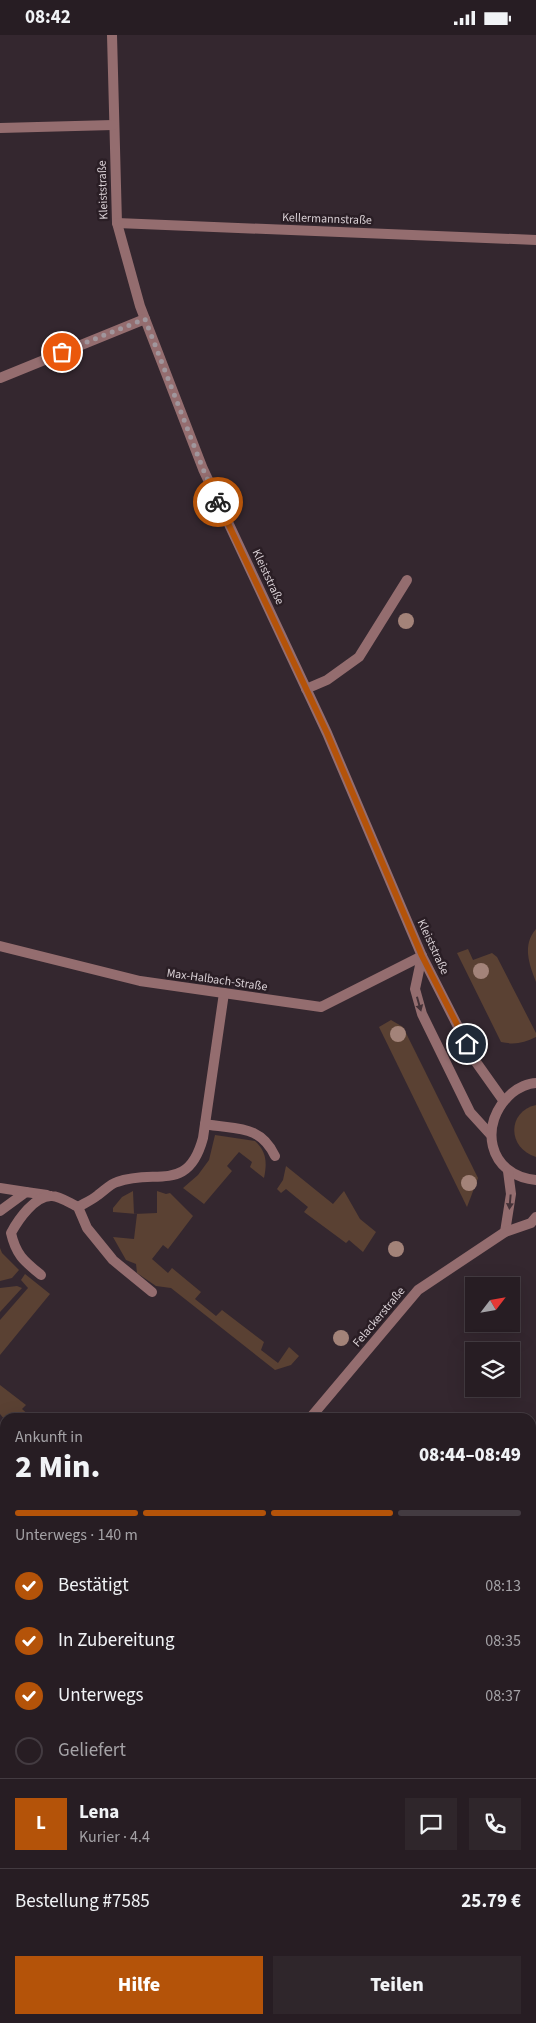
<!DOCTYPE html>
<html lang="de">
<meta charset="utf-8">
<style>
:root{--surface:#271d23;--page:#2f262b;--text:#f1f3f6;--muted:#a4a2a6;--line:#433b41;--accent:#b45309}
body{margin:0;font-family:"Source Sans 3",sans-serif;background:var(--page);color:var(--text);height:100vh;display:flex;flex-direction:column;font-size:19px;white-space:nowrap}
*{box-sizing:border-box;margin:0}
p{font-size:16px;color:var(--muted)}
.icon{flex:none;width:28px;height:28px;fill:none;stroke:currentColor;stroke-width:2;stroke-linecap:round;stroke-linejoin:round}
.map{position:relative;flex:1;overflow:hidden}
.panel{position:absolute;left:0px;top:1378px;width:536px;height:611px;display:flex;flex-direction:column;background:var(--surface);border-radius:15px 15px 0 0;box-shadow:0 5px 20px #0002,0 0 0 1px var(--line)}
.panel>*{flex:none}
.needle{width:32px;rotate:59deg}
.buttons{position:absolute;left:465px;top:1242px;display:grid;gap:10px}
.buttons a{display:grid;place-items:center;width:55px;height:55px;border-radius:0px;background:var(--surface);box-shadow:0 5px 20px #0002,0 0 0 1px var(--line);font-size:25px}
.pin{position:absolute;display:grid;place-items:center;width:42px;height:42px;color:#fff;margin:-21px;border:2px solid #fff;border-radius:50%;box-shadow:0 1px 5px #0007}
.courier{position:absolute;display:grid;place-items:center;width:50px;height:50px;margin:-25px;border:4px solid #b45309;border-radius:50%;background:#fff;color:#222;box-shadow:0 1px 6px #0007}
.summary em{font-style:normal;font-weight:800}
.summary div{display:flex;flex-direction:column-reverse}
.summary{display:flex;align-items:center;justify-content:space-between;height:85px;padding:0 15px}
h1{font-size:32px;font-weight:800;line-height:38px}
.bar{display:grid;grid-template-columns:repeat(4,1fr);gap:8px 5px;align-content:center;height:60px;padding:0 15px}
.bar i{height:6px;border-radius:4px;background:var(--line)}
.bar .selected{background:var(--accent)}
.bar p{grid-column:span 4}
.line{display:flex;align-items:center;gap:12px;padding:0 15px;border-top:1px solid var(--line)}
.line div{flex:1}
.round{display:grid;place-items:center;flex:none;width:52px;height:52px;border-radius:0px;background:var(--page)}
ol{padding:0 15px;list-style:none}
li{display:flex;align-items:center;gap:15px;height:55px}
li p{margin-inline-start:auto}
li .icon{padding:5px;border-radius:50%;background:var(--accent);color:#fff;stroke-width:4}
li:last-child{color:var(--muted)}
li i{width:28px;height:28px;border:2px solid var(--line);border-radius:50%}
.cta{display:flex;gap:10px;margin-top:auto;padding:10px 15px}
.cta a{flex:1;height:58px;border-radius:0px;background:var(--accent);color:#fff;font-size:20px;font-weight:800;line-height:58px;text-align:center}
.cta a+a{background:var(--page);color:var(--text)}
.status{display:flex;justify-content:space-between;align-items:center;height:35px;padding:0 25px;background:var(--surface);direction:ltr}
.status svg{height:14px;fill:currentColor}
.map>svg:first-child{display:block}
</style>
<div class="status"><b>08:42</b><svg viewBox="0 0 49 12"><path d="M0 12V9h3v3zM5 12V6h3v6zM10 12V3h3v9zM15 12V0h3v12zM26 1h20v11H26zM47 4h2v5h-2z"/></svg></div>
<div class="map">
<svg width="536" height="1988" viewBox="0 0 536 1988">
<rect width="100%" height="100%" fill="#34272f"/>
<g fill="#5a4133">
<path d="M536,894V947C529,929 522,910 536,894Z"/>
<path d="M468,914L473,925L492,918L497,922L536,998V1002C524,1008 514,1010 501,1007L457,918Z"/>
<polygon points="391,985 403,992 478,1143 467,1172 379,992"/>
<path d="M536,1070V1122C508,1114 506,1077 536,1070Z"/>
<path d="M215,1100L255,1106C267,1117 267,1128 264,1143L250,1132L252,1127L239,1117L227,1131L232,1136L204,1169L183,1153L198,1140L209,1125Z"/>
<polygon points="286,1131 333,1169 344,1156 360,1184 376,1197 363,1217 349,1205 346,1208 304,1177 308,1172 286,1154 281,1158 277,1154 283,1145"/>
<polygon points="133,1156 134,1179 157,1178 157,1156 166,1159 170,1158 193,1181 168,1214 163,1210 152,1224 168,1238 172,1233 201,1257 195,1264 216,1281 222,1275 264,1307 261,1315 278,1328 289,1312 299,1321 291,1330 275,1335 171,1253 156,1251 137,1238 136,1229 126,1225 113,1202 134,1204 137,1179 113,1177 113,1173 122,1162"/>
<polygon points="0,1213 2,1218 19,1235 12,1243 0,1246"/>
<polygon points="25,1239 50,1259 0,1320 0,1285 28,1253 21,1245"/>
<polygon points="17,1251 22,1253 0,1277 0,1253"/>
<polygon points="0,1350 26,1370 22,1374 31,1382 5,1382 5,1385 0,1379"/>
<polygon points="0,1387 5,1393 5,1438 0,1429"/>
</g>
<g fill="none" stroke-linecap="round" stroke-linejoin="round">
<g stroke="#946d6f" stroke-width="10">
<polyline points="306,654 327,645 359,622 407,545"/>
<polyline points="422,921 415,954 422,979 470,1077 490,1099"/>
<path d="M205,1089C236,1095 260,1089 275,1121"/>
<polyline points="0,1153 26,1157"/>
<path d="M78,1172C85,1168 92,1165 98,1160C104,1156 110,1149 117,1147C156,1133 188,1159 203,1103L224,958"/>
<polyline points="0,1176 26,1157 47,1160"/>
<path d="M41,1240C24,1226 16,1220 11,1198C18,1185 35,1160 52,1161C60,1161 71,1169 78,1172L87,1193L113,1225L152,1257"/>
</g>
<g stroke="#946d6f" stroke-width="10">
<polyline points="112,0 117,188 140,271 203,434 327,698 422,921 476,1027 503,1065"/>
<polyline points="0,93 113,90"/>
<polyline points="117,188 536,205"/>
<polyline points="0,343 145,284"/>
<polyline points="0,911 140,946 321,972 422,921"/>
<path d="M536,1048C528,1048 518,1053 512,1058C477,1088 488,1141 536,1145"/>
<polyline points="505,1197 511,1159 508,1136"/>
<polyline points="311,1382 418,1255 505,1197 531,1188 536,1182"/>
<polyline points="0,1740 5,1737"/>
<polyline points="0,1849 5,1856"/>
<polyline points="531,1861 536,1859"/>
<polyline points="99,1984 102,1988"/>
<polyline points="261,1988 270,1984"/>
</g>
</g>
<g fill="#a38379">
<circle cx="406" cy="586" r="8"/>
<circle cx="481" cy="936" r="8"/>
<circle cx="398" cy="999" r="8"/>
<circle cx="469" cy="1148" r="8"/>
<circle cx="396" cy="1214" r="8"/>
<circle cx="341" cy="1303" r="8"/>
</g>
<defs><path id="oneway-solid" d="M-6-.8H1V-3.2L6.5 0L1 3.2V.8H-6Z" transform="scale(1.25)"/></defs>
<g fill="#443238">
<use href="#oneway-solid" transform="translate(419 969) rotate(74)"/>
<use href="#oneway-solid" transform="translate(510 1167) rotate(95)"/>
</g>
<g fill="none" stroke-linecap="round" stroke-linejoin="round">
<polyline stroke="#a0969c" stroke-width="5" stroke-dasharray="0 9" points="62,317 145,284 203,434 218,467"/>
<polyline stroke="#b45309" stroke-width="6" points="218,467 327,698 422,921 467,1009"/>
</g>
<g text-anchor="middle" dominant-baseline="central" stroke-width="5" stroke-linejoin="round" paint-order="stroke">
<g font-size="12" fill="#dad1d6" stroke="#2a1e25">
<text transform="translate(103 155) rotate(-92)">Kleiststraße</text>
<text transform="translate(327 184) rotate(2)">Kellermannstraße</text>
<text transform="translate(268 542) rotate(65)">Kleiststraße</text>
<text transform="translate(433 912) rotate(65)">Kleiststraße</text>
<text transform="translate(217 945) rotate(8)">Max-Halbach-Straße</text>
<text transform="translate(379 1282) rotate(-50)">Felackerstraße</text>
</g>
</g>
</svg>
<div class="buttons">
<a><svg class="needle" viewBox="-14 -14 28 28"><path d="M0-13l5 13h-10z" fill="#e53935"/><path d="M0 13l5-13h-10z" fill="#a4a2a6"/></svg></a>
<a><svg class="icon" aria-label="layers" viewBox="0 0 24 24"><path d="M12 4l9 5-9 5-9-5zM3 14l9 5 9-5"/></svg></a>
</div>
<div class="pin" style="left:62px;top:317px;background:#ea580c"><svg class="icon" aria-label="bag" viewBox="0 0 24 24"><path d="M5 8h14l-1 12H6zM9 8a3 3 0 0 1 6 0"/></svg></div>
<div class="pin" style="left:467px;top:1009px;background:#1f2937"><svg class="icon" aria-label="home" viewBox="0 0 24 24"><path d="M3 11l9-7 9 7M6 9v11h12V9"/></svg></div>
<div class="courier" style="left:218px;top:467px"><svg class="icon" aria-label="bike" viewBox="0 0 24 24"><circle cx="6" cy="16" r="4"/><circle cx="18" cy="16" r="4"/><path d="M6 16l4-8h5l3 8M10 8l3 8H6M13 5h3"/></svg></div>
<section class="panel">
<div class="summary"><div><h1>2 Min.</h1><p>Ankunft in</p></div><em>08:44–08:49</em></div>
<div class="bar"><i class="selected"></i><i class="selected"></i><i class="selected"></i><i></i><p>Unterwegs · 140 m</p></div>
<ol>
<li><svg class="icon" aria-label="check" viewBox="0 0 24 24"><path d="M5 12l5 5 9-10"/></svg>Bestätigt<p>08:13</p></li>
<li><svg class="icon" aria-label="check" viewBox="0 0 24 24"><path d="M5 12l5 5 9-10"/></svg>In Zubereitung<p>08:35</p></li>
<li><svg class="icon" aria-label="check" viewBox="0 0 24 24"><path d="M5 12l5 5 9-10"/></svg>Unterwegs<p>08:37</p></li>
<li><i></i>Geliefert</li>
</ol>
<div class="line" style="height:90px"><b class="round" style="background:var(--accent);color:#fff">L</b><div><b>Lena</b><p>Kurier · 4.4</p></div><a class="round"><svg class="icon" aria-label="chat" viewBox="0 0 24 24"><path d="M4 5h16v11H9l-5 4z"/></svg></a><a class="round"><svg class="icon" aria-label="phone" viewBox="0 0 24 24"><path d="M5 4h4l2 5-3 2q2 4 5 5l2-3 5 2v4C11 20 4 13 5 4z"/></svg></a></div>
<div class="line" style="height:65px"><div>Bestellung #7585</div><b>25.79 €</b></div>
<div class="cta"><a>Hilfe</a><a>Teilen</a></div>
</section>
</div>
